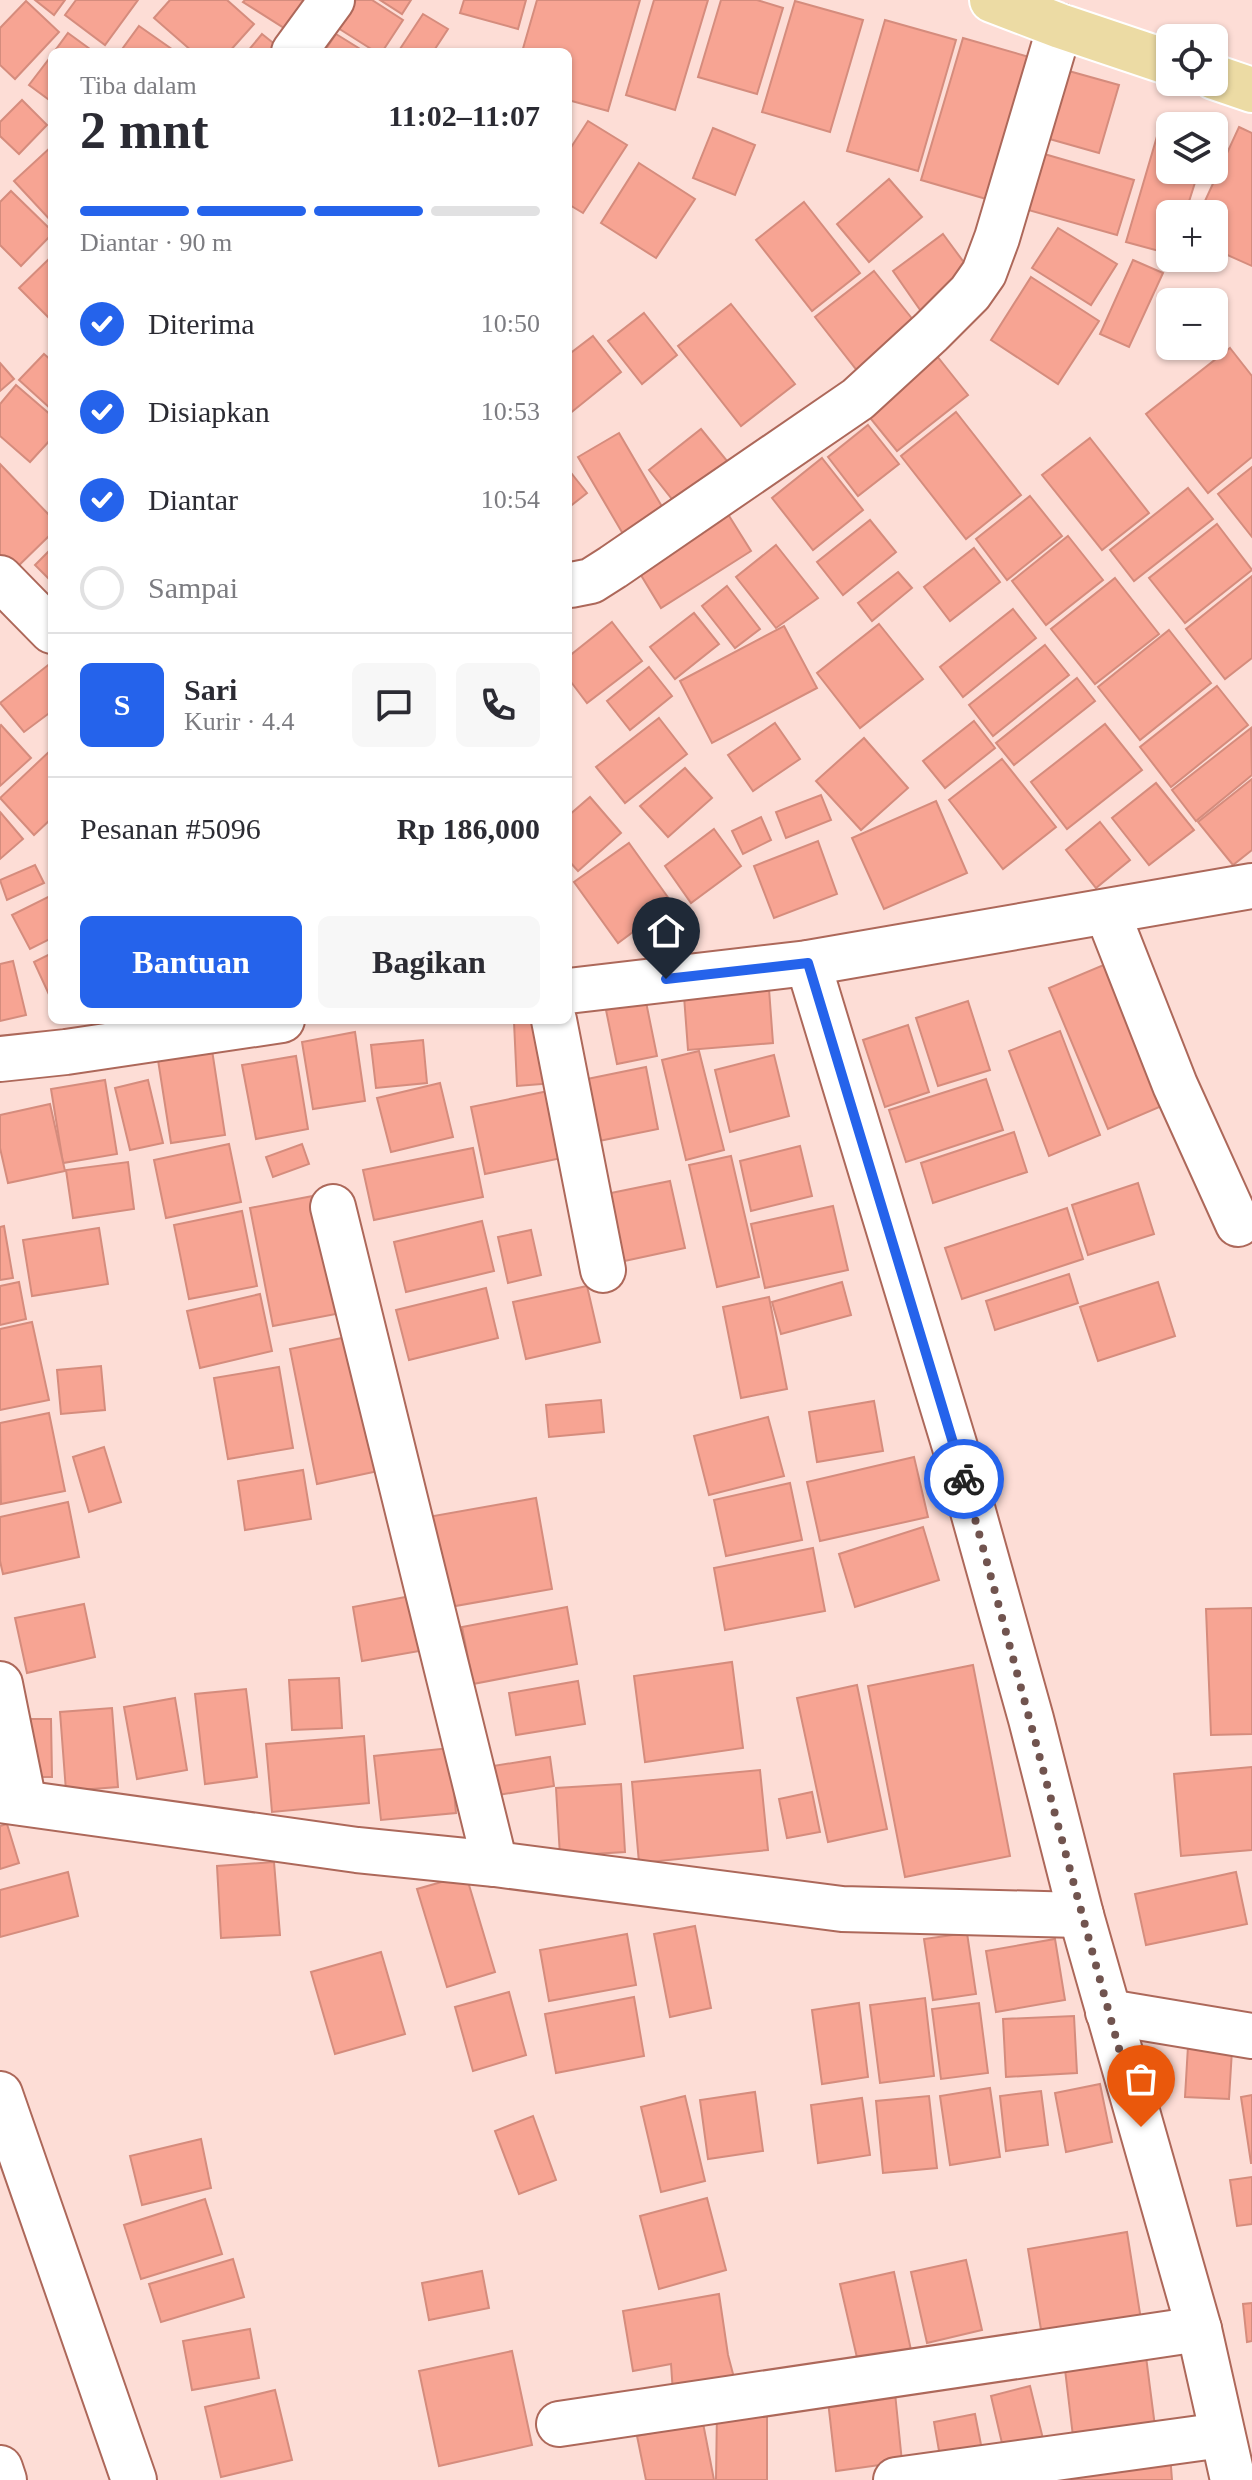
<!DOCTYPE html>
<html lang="id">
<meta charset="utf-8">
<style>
:root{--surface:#fff;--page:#f7f7f7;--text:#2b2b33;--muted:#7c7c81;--line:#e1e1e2;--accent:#2563eb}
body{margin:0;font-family:"Times New Roman",serif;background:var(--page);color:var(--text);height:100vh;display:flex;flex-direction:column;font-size:30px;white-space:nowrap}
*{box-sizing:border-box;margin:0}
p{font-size:26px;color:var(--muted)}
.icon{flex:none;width:44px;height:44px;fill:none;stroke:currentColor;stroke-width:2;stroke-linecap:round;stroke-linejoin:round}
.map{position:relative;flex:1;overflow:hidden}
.sheet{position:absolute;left:48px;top:48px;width:524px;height:976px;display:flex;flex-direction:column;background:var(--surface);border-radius:12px;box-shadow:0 2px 6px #0004}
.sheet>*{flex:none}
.fabs{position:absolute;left:1156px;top:24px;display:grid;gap:16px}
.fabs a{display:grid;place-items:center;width:72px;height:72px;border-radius:12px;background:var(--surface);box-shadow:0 2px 6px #0004;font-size:40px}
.pin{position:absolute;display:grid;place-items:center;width:68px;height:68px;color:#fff;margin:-82px -34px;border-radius:50% 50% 50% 0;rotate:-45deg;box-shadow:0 0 8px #0007}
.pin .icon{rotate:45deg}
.courier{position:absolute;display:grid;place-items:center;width:80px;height:80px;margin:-40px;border:6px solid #2563eb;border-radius:50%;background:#fff;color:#222;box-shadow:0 2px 10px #0007}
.head em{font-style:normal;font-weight:700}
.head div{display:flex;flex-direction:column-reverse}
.head{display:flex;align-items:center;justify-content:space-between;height:136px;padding:0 32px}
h1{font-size:52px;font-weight:700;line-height:60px}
.bar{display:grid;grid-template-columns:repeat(4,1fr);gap:12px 8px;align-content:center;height:96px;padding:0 32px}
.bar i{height:10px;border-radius:6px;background:var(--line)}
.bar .active{background:var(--accent)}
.bar p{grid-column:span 4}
.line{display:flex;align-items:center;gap:20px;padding:0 32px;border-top:2px solid var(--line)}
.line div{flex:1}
.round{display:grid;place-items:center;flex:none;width:84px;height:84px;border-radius:12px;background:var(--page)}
ol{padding:0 32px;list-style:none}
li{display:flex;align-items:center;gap:24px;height:88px}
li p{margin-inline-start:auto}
li .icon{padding:8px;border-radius:50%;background:var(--accent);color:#fff;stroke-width:4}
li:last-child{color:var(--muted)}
li i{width:44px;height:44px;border:4px solid var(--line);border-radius:50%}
.button{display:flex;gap:16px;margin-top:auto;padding:16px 32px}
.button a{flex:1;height:92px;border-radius:12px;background:var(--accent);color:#fff;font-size:32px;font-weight:700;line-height:92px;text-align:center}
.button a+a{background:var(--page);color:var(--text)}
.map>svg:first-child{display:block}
</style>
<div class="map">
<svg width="1252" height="2480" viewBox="0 0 1252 2480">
<rect width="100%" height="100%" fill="#fdddd6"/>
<g fill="#f7a493" stroke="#d58c7d" stroke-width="2">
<polygon points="35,0 65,0 54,15"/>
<polygon points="76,0 138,0 105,45 65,15"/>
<polygon points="170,0 227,0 254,24 229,52 193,52 154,18"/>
<polygon points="245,0 313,0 292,33 243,2"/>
<polygon points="356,0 372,0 403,20 382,52 376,52 338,28"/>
<polygon points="380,0 411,0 402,14"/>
<polygon points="464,0 526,0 518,29 460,13"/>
<polygon points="537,0 640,0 608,111 568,100 568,52 522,52"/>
<polygon points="654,0 708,0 675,110 626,95"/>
<polygon points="721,0 757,0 783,8 757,94 698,77"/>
<polygon points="26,1 59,32 15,79 0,65 0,28"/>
<polygon points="795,1 863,20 830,132 762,112"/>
<polygon points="423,14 448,29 433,52 398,52"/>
<polygon points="885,20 956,40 918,171 847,151"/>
<polygon points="139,26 176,52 120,52"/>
<polygon points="68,33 94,52 54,52"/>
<polygon points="262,34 282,50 281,52 247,52"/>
<polygon points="336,34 365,52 324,52"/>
<polygon points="963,38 1036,59 993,201 921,180"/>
<polygon points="52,55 52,102 29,85"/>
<polygon points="1058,68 1119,85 1099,153 1039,136"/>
<polygon points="22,100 47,125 19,154 0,136 0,122"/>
<polygon points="588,121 627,145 583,213 568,204 568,152"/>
<polygon points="1239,127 1252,133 1252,266 1214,249 1214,214 1199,214"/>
<polygon points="713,128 755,145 735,195 693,178"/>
<polygon points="1158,133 1170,136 1170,170 1199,170 1185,214 1170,214 1170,254 1126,242"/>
<polygon points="52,146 52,222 14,181"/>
<polygon points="1027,149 1134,180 1117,235 1011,205"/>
<polygon points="639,163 695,199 656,258 601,223"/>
<polygon points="889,179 922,217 869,262 837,224"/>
<polygon points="11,191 52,231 52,234 21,266 0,245 0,202"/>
<polygon points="804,202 860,273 812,311 756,240"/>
<polygon points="1058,228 1117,264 1091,305 1032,268"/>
<polygon points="943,234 974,276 923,314 893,271"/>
<polygon points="52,256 52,321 19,288"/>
<polygon points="1133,260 1163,273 1129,347 1100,334"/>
<polygon points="874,271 918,326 859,373 815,317"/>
<polygon points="1031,277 1099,321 1058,384 991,340"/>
<polygon points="731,304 795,384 741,426 678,346"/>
<polygon points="644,313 677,355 642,384 608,341"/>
<polygon points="593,336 621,372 568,415 568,355"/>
<polygon points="929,346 968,395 897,451 858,403"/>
<polygon points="1230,348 1252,376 1252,457 1208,493 1146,414"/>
<polygon points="44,354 52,361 52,410 19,380"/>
<polygon points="0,363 14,379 0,391"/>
<polygon points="16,385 52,416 52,438 30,462 0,436 0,404"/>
<polygon points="956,412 1021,495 966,539 901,456"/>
<polygon points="868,425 899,464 858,496 828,457"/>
<polygon points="701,429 732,467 679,508 649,470"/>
<polygon points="619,433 664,510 623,534 578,457"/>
<polygon points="1090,438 1149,513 1102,550 1042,475"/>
<polygon points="822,458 863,510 813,550 772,498"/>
<polygon points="0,464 52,518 52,533 12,572 0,560"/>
<polygon points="1252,467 1252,537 1218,494"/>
<polygon points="568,469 587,493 568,508"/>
<polygon points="1188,488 1213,519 1134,581 1110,550"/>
<polygon points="1030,496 1062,536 1007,580 976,539"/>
<polygon points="726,511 751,551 661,608 636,567"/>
<polygon points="870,520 896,552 843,595 817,562"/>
<polygon points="1217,524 1252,570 1185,623 1149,578"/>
<polygon points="1068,536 1103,580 1046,625 1012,581"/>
<polygon points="776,545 818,598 776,628 736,577"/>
<polygon points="52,548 52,582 35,565"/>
<polygon points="974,548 1000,582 950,621 924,587"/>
<polygon points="898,572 912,588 872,621 858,603"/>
<polygon points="1252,576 1252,658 1225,679 1186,629"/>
<polygon points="1115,578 1159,634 1095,684 1051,629"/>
<polygon points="727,586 760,629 735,648 702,606"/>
<polygon points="1013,609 1036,638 963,697 940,667"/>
<polygon points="694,613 719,644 675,679 650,647"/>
<polygon points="612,622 642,661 587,703 568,678 568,657"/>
<polygon points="879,624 923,679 860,728 817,673"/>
<polygon points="784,626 817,688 712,743 680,681"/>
<polygon points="1169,630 1211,683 1140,740 1098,687"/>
<polygon points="1045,645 1069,675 993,736 969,705"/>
<polygon points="52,662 52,711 24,732 0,703"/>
<polygon points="649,667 672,696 630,730 607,701"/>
<polygon points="1077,678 1095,701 1014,765 996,743"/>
<polygon points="1217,686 1248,725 1171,787 1140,747"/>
<polygon points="659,718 687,754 625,803 596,767"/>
<polygon points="974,721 995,748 945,788 923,761"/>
<polygon points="775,723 800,759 753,791 728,755"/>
<polygon points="1105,724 1142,770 1067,829 1031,782"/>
<polygon points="1,725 31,758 0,786 0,726"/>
<polygon points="1251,728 1252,775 1196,821 1172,790"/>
<polygon points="864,738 908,788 861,830 816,781"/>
<polygon points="52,749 52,818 34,835 0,798"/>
<polygon points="1002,759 1056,827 1003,869 949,800"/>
<polygon points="685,768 712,798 668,837 640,806"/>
<polygon points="1252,779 1252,850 1233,865 1198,822"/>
<polygon points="1156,783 1194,830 1149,865 1112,818"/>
<polygon points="821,795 831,820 786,838 776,812"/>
<polygon points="590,797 621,833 578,871 568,860 568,816"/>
<polygon points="936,801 967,873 884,909 852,838"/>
<polygon points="0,812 23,839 0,859"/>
<polygon points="761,817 771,840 743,854 732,831"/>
<polygon points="1100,822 1130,860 1096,888 1066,850"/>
<polygon points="714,829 741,866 691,903 665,866"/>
<polygon points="818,841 837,894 774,918 754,866"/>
<polygon points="629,843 672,903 618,943 574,882"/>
<polygon points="35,865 44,883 7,900 0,880"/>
<polygon points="52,895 52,938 30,949 12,915"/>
<polygon points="52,953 52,1001 34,962"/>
<polygon points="13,961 26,1015 0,1021 0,964"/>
<polygon points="1113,961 1171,1102 1108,1129 1049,988"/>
<polygon points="769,989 773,1043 688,1050 684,996"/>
<polygon points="968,1001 990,1070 938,1086 916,1018"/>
<polygon points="646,1002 657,1056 617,1064 606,1010"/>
<polygon points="551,1020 554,1083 517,1086 514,1022"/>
<polygon points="908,1025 929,1092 885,1107 863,1040"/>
<polygon points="1060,1031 1100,1135 1049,1156 1009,1051"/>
<polygon points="355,1032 365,1101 313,1109 302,1042"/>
<polygon points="423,1040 427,1083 376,1088 371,1045"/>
<polygon points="212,1050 225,1135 171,1143 158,1060"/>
<polygon points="699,1051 724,1150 686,1160 662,1060"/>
<polygon points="774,1055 789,1116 730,1132 715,1070"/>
<polygon points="296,1056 308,1129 256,1139 242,1065"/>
<polygon points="646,1067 658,1129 594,1142 582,1080"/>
<polygon points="986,1079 1003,1130 906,1162 889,1110"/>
<polygon points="105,1080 117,1154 63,1163 51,1089"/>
<polygon points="148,1080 163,1143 130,1150 115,1088"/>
<polygon points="440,1083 453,1137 391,1152 377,1098"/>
<polygon points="558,1089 571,1156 485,1174 471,1107"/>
<polygon points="50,1104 65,1171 8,1183 0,1148 0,1115"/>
<polygon points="1014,1132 1027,1172 933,1203 921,1163"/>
<polygon points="229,1144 241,1202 166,1218 154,1160"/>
<polygon points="302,1144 309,1164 273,1177 266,1157"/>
<polygon points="800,1146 812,1196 751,1211 740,1161"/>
<polygon points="473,1148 483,1197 374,1220 363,1170"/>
<polygon points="731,1156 759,1277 717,1287 689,1165"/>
<polygon points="128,1162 134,1209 73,1218 66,1170"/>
<polygon points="670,1181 685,1248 615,1263 601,1195"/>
<polygon points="1138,1183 1154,1234 1088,1255 1072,1205"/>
<polygon points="318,1195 341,1313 273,1326 250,1208"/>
<polygon points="833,1206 848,1270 765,1288 751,1224"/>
<polygon points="1067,1208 1083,1259 962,1299 945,1248"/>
<polygon points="242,1211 257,1286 189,1299 174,1225"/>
<polygon points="482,1221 494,1271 406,1292 394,1242"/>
<polygon points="4,1226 13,1278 0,1280 0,1227"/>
<polygon points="99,1228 108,1284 32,1296 23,1240"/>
<polygon points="531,1230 541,1275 508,1283 498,1237"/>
<polygon points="1069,1274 1078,1303 995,1330 986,1301"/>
<polygon points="19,1282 26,1319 0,1325 0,1286"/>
<polygon points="842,1282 851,1315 781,1334 772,1302"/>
<polygon points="1158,1282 1175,1336 1098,1361 1080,1307"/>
<polygon points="587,1286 600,1342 526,1359 513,1302"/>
<polygon points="486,1288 498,1338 409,1360 396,1310"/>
<polygon points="260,1294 272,1351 200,1368 187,1311"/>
<polygon points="769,1297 787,1389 741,1398 723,1307"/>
<polygon points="32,1322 49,1400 0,1410 0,1329"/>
<polygon points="356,1335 383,1470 317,1484 290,1349"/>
<polygon points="101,1366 105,1410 61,1414 57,1370"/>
<polygon points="279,1367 293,1448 228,1459 214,1378"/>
<polygon points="601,1400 604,1432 549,1437 546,1405"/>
<polygon points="874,1401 883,1451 817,1462 809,1412"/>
<polygon points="49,1413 65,1491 1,1504 0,1423"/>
<polygon points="768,1417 784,1476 709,1495 694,1436"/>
<polygon points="104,1447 121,1502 89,1512 73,1457"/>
<polygon points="914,1457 928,1517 820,1541 807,1482"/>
<polygon points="303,1470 311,1519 245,1530 238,1481"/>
<polygon points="790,1483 802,1540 726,1556 714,1500"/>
<polygon points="536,1498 552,1589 444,1608 428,1517"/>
<polygon points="68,1502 79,1557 3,1574 0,1561 0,1517"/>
<polygon points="923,1527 939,1580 855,1607 839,1554"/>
<polygon points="813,1548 825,1611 725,1630 714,1568"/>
<polygon points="416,1595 425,1650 362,1661 353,1607"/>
<polygon points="84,1604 95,1657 27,1673 15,1618"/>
<polygon points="567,1607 577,1664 473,1684 462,1627"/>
<polygon points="1252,1608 1252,1734 1211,1735 1206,1609"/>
<polygon points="732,1662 743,1748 645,1762 634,1676"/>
<polygon points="973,1665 1010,1856 905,1877 868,1686"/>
<polygon points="339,1678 342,1728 292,1730 289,1680"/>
<polygon points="578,1681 585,1724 516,1735 509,1693"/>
<polygon points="857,1685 887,1829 828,1842 797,1698"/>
<polygon points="246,1689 257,1777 205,1784 195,1694"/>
<polygon points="175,1698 187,1770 137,1779 124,1707"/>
<polygon points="112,1708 118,1787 66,1791 60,1712"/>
<polygon points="31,1719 51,1719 52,1777 31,1777"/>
<polygon points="364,1736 369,1803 272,1812 266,1744"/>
<polygon points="450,1748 456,1813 381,1820 374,1756"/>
<polygon points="550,1757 554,1786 492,1796 487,1767"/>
<polygon points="1252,1767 1252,1850 1181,1856 1174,1774"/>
<polygon points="760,1770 768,1850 639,1863 632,1782"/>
<polygon points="621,1784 625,1852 560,1856 556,1788"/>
<polygon points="812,1792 820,1832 787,1838 779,1799"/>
<polygon points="7,1824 19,1863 0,1869 0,1826"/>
<polygon points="274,1862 280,1935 221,1938 217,1866"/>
<polygon points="68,1872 78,1916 0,1937 0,1890"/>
<polygon points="1236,1872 1247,1924 1146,1945 1135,1894"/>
<polygon points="466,1875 495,1972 447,1987 417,1889"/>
<polygon points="695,1926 711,2008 670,2017 654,1934"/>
<polygon points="967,1933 976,1994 933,2000 924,1939"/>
<polygon points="627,1934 636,1985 549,2001 540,1950"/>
<polygon points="1055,1939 1065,2000 996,2012 986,1951"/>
<polygon points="381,1952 405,2034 335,2054 311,1972"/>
<polygon points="509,1992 526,2055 473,2071 455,2007"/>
<polygon points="634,1997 644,2056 556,2073 545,2014"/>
<polygon points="925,1998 934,2076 880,2083 870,2005"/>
<polygon points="859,2003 868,2077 822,2084 812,2010"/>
<polygon points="979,2003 988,2073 941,2079 932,2009"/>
<polygon points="1074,2016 1077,2073 1006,2077 1003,2019"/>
<polygon points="1188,2046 1232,2050 1229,2099 1185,2097"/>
<polygon points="1100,2084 1112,2142 1066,2152 1055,2093"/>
<polygon points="990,2088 1000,2157 950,2165 940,2096"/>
<polygon points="1041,2091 1048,2145 1006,2151 1000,2096"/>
<polygon points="755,2092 763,2151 708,2159 700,2100"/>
<polygon points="1252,2095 1252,2163 1251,2163 1241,2097"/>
<polygon points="685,2096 705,2181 661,2192 641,2107"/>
<polygon points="929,2096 937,2168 883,2173 876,2101"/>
<polygon points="862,2098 870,2155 818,2163 811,2105"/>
<polygon points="533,2116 556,2180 519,2194 495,2131"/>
<polygon points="201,2139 211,2188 142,2205 130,2156"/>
<polygon points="1252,2177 1252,2224 1237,2226 1230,2180"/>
<polygon points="707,2198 726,2270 659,2289 640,2216"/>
<polygon points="205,2199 222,2254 141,2279 124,2225"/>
<polygon points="1127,2232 1142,2326 1043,2342 1028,2249"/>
<polygon points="233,2259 244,2297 161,2322 149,2284"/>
<polygon points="966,2260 982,2330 927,2343 911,2272"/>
<polygon points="482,2271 489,2308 429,2320 422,2283"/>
<polygon points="894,2272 911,2350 858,2362 840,2284"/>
<polygon points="719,2294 728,2355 737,2389 673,2393 671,2364 633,2371 623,2311"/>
<polygon points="1252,2303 1252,2341 1247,2342 1243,2304"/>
<polygon points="250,2329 259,2378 192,2390 183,2341"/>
<polygon points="1145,2349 1157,2442 1075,2453 1064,2361"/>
<polygon points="512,2351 532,2445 439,2466 419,2371"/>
<polygon points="1030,2386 1045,2447 1005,2456 991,2396"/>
<polygon points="275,2390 292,2460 221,2477 205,2407"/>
<polygon points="895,2393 902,2462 836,2471 828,2401"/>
<polygon points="717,2409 767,2409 767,2480 716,2480"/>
<polygon points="975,2414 984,2460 942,2468 934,2422"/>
<polygon points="703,2423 714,2480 646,2480 637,2436"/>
<polygon points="1170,2454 1172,2480 1068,2480 1067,2463"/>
</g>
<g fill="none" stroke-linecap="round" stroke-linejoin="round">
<defs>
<g id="minor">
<polyline points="294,52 332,0"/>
<polyline points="0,578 52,631"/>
<polyline points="568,584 571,585 591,581 613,567 858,399 931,332 970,293 984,273 997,238 1060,26"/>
<polyline points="1107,912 1175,1085 1238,1224"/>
<polyline points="808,963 955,1447 1031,1719 1081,1915 1199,2329 1233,2480"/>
<polyline points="568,991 808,963 1252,886"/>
<polyline points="554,1020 603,1270"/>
<polyline points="0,1059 66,1052 282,1020"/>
<polyline points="333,1207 495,1864"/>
<polyline points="0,1684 24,1803"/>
<polyline points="0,1800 357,1850 495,1864 842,1909 1081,1915"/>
<polyline points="1108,2012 1252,2036"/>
<polyline points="0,2094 134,2480"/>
<polyline points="559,2424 1199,2329"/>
<polyline points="0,2468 4,2480"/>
<polyline points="896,2480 1222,2435"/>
</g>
<g id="primary">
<polyline points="992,0 1060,26 1170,63"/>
<polyline points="1214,77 1252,90"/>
</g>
</defs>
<use href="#minor" stroke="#ad685a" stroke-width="48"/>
<use href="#primary" stroke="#fff" stroke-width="48"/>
<use href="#minor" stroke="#fff" stroke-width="44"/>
<use href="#primary" stroke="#ecdba4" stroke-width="44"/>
</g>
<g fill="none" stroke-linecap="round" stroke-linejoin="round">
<path stroke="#71544f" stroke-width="8" stroke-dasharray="0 14.4" d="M964,1479C1024,1695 1080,1912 1141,2127"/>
<polyline stroke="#2563eb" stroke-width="10" points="666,979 808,963 964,1479"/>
</g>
</svg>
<div class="fabs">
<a><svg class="icon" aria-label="locate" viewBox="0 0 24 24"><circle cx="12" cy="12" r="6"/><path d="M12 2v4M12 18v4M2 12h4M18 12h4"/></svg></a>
<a><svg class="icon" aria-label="layers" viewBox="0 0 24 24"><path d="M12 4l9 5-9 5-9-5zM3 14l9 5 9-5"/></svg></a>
<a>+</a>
<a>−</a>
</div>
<div class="pin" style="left:1141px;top:2127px;background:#ea580c"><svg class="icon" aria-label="bag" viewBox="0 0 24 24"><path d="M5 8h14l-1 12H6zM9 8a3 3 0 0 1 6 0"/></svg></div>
<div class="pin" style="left:666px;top:979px;background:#1f2937"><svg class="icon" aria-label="home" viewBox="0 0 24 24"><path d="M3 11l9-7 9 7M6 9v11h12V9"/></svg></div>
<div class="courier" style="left:964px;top:1479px"><svg class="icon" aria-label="bike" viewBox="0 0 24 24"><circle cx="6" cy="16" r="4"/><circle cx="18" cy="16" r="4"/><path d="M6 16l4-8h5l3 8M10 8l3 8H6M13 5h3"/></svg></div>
<section class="sheet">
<div class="head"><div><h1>2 mnt</h1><p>Tiba dalam</p></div><em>11:02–11:07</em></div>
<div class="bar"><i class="active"></i><i class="active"></i><i class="active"></i><i></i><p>Diantar · 90 m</p></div>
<ol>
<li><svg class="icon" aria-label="check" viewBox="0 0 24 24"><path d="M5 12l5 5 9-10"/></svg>Diterima<p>10:50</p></li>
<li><svg class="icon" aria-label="check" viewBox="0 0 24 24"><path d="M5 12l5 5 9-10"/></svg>Disiapkan<p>10:53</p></li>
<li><svg class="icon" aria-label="check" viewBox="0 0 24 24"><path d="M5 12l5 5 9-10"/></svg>Diantar<p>10:54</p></li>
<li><i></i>Sampai</li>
</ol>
<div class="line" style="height:144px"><b class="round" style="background:var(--accent);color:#fff">S</b><div><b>Sari</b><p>Kurir · 4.4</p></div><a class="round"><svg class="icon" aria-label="chat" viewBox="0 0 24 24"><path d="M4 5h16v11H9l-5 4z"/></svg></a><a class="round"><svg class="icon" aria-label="phone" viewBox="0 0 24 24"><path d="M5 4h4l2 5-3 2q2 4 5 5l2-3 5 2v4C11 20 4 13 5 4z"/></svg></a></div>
<div class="line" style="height:104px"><div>Pesanan #5096</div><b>Rp 186,000</b></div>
<div class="button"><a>Bantuan</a><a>Bagikan</a></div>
</section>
</div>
